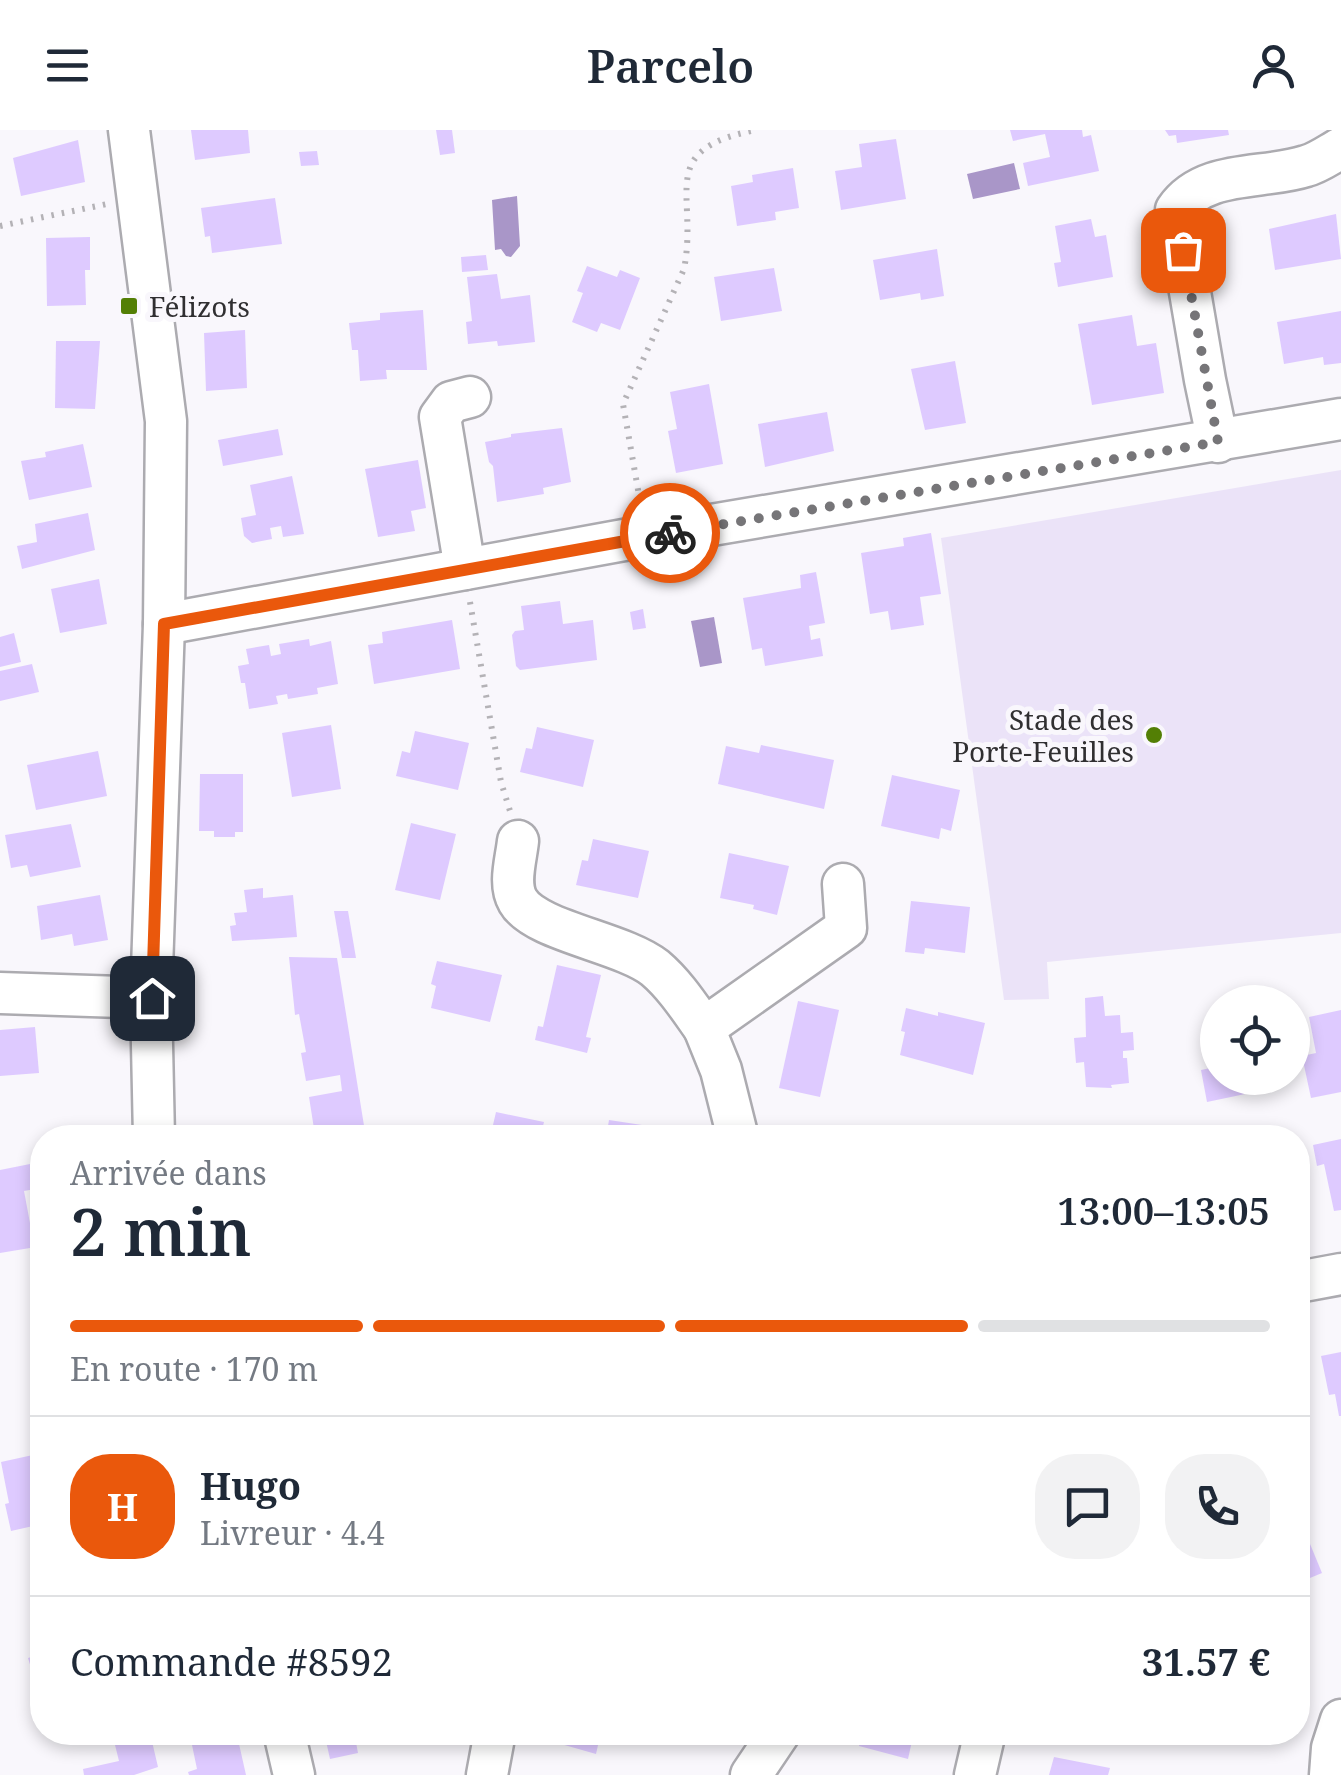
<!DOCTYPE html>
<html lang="fr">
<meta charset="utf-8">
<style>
:root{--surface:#fff;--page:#f2f2f3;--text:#1f2937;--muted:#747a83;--line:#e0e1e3;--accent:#ea580c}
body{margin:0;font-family:"Noto Serif",serif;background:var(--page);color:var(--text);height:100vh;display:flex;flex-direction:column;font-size:38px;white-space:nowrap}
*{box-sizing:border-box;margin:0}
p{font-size:32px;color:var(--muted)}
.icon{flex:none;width:55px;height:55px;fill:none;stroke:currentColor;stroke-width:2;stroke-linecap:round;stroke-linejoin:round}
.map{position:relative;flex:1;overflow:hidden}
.panel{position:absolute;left:30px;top:995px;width:1280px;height:620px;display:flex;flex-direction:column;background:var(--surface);border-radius:40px;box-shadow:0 5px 15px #0003}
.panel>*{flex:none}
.controls{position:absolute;left:1200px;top:855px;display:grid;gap:20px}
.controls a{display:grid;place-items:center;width:110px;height:110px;border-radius:50%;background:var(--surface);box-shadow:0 5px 15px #0003;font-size:50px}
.pin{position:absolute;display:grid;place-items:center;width:85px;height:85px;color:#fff;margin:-42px;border-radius:20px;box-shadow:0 5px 15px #0006}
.courier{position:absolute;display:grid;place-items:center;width:100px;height:100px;margin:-50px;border:8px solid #ea580c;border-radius:50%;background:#fff;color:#222;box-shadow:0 2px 12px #0007}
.head em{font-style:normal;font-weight:600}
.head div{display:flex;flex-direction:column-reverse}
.head{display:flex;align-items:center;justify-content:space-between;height:170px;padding:0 40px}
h1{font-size:65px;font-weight:600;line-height:75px}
.bar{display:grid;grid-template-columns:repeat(4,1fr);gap:15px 10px;align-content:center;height:120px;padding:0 40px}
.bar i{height:12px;border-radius:8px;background:var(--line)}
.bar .current{background:var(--accent)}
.bar p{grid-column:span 4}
.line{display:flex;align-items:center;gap:25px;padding:0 40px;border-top:2px solid var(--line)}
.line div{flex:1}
.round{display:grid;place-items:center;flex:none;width:105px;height:105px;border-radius:40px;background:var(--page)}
header{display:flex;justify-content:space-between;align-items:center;height:130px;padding:0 40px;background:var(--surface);font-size:45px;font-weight:600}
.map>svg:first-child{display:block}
</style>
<header><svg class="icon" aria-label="menu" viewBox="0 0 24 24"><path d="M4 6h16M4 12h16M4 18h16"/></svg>Parcelo<svg class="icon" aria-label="person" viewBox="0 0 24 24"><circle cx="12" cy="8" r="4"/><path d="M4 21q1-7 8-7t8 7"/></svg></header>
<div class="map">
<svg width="1341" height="1645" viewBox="0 0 1341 1645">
<rect width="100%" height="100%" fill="#f9f7fc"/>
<polygon fill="#ebe3f8" points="1341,340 1341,803 1047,832 1049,869 1004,870 941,408"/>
<g fill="#a996c8">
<polygon points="1014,33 1020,59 973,69 967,44"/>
<polygon points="517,66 520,116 511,127 506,126 501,119 495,120 492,70"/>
<polygon points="714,487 722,533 700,537 691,491"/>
</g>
<g fill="#decaff">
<polygon points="191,0 248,0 250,23 195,30"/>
<polygon points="436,0 452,0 455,23 440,25"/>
<polygon points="1010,0 1082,0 1083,7 1091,5 1099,41 1028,56 1023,33 1050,27 1045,4 1013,11"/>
<polygon points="1165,0 1228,0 1229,5 1177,13 1176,5 1169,6"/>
<polygon points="896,9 906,69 841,80 835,41 862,37 859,14"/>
<polygon points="78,10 85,52 21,66 13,28"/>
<polygon points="317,21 319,35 301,36 299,22"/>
<polygon points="793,38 799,78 775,82 776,90 737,96 731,56 753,52 752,45"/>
<polygon points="275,68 282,114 212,123 210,106 205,107 201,78"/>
<polygon points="1336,84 1341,129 1275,140 1269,99"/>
<polygon points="1091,89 1095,107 1106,105 1113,147 1058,157 1054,133 1061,132 1055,96"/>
<polygon points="90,107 90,140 85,140 86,175 47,176 46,108"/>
<polygon points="937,119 944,166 921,170 920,163 880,170 873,130"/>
<polygon points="486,125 488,140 462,142 461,127"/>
<polygon points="587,136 617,147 620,140 640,148 620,200 601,193 597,202 572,192 583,163 577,161"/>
<polygon points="774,138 782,181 721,191 714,147"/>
<polygon points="497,144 501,169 530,165 535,212 498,216 497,211 468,214 466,192 472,191 467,147"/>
<polygon points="423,180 427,240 386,240 387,249 360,251 358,220 352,220 349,193 380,190 380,183"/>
<polygon points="1341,181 1341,233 1324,235 1323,227 1284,234 1277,192"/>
<polygon points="1132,185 1137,216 1156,213 1164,263 1092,275 1078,194"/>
<polygon points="245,200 247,258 206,261 204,203"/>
<polygon points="56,211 100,211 95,279 55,278"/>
<polygon points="955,231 966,293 925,300 911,239"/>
<polygon points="709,254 723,334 676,343 668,301 677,299 670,262"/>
<polygon points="827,282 834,321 765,337 758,294"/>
<polygon points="562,298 571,352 543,358 544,364 497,372 493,336 489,332 485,312 511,307 511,304"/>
<polygon points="278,299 283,325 223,336 218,310"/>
<polygon points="83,314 92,357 29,370 21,331 46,327 45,322"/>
<polygon points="418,330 426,378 411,381 415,401 378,407 365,339"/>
<polygon points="292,346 304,404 283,407 281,396 270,398 272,409 252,413 244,406 241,388 256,385 250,355"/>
<polygon points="88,383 95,420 22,439 17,416 37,412 35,394"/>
<polygon points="931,403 941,464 920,467 924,495 891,500 888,481 870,484 861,423 904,416 903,408"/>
<polygon points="816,442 825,493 809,496 811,510 820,508 823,526 765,536 762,518 752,520 743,468 801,458 800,445"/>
<polygon points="99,449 107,494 60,503 51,459"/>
<polygon points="560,471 563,494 593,490 597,530 520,540 516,536 512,505 515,501 524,500 521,476"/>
<polygon points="643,479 646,498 633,500 630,482"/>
<polygon points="452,490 460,539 374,554 368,515 383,513 382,502"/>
<polygon points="14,503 21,532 0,537 0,507"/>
<polygon points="309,509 310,516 331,511 338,554 317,558 318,564 288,569 287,564 276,566 278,574 249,579 245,553 241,553 238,536 249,534 246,519 269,515 271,526 281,524 279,514"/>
<polygon points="32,534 39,562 0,571 0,541"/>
<polygon points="331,595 341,659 292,667 282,603"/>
<polygon points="537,597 594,610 583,657 520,642 526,618 532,619"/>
<polygon points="415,601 469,613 458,660 396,646 402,621 410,623"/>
<polygon points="761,615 834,630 824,679 718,654 726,616 759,623"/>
<polygon points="98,621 107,666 36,680 27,635"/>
<polygon points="200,644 243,644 243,702 235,702 235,707 214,707 214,701 199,701"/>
<polygon points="892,645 960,660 951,701 941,698 939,709 881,696"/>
<polygon points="411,693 456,704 440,770 395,760"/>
<polygon points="71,694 81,737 30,747 27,735 11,738 5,705"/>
<polygon points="593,709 649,721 638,768 576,755 582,730 588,731"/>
<polygon points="729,723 789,736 777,785 753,779 754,775 720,768"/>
<polygon points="263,758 263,768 293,765 297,807 232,811 230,796 236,795 234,783 247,782 244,760"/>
<polygon points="100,765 108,810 74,816 72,804 41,810 37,776"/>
<polygon points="911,771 970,777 965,823 925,818 924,824 905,822"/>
<polygon points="334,781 348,781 356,828 342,828"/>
<polygon points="289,827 337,828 366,1008 350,1008 349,999 315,1005 309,967 342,961 340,945 306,951 301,923 306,922 299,884 295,885 294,875"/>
<polygon points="437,831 502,845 490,892 431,878 436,856 431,854"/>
<polygon points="557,835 601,845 586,907 591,908 587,923 535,910 538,896 543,897"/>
<polygon points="1103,866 1105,886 1120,885 1121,903 1133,902 1134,920 1123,921 1123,928 1127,928 1129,953 1111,955 1112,958 1086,957 1084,932 1076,933 1074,908 1086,907 1085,868"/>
<polygon points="798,871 839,880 820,967 779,958"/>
<polygon points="906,878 938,886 938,882 985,893 973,945 900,925 905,902 901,901"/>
<polygon points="1341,880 1341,962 1311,968 1302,926 1316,923 1309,887"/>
<polygon points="1218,896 1218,948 1263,948 1264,956 1249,959 1250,963 1207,972 1201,940 1215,937 1207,898"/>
<polygon points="35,897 39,943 0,946 0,900"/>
<polygon points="496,982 544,992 540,1008 490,1008"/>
<polygon points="609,990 642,995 685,1004 685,1008 606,1008"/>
<polygon points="1341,1009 1341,1080 1334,1081 1324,1034 1317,1036 1313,1015"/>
<polygon points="30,1034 35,1059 24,1061 30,1093 40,1091 42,1116 0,1123 0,1040"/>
<polygon points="1341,1222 1341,1286 1339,1286 1335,1264 1329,1265 1321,1226"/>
<polygon points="42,1323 42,1394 11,1401 5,1374 9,1373 1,1332"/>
<polygon points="1301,1392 1322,1443 1298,1453 1298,1394"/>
<polygon points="42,1524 42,1586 36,1588 30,1566 39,1564 28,1528"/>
<polygon points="324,1602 354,1602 358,1623 330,1629"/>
<polygon points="534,1602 601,1602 596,1624 533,1606"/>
<polygon points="862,1602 914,1602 908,1629 859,1616"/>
<polygon points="150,1603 158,1637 134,1645 84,1645 83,1639 119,1631 114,1611"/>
<polygon points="237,1605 246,1645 189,1645 188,1642 197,1639 192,1615"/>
<polygon points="1054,1627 1110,1638 1108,1645 1049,1645"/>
</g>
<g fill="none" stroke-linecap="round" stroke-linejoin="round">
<defs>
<g id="minor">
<polyline points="129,0 166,291 164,494 151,868 154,1008"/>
<path d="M1218,312L1205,250L1176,80C1204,39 1263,50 1306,36C1318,33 1330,24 1341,18"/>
<polyline points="465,439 440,287 451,272 470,267"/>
<polyline points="164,494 646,406 1341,289"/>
<path d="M518,711C516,730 508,754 518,771C535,801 622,812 655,838C675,855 689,877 704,898"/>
<polyline points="0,863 151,868"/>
<polyline points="738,1008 721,940 704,898 846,798 843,754"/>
<polyline points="1298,1152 1341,1144"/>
<polyline points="284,1602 294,1645"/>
<polyline points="487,1645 495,1602"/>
<polyline points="751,1645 780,1602"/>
<polyline points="975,1645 985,1602"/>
<polyline points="1330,1645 1332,1618 1341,1590"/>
</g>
</defs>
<use href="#minor" stroke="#acabb0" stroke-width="45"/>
<g stroke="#b4b2b6" stroke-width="6" stroke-dasharray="2.5 8" stroke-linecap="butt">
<polyline points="0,96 107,74"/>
<path d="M640,371L623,274L684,139C699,63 654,20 756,0"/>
<polyline points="470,472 501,652 510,681"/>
</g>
<use href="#minor" stroke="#fff" stroke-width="40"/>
</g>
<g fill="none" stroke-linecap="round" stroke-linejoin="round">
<polyline stroke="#767578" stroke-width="10" stroke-dasharray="0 18" points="670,403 1218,312 1183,120"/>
<polyline stroke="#ea580c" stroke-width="12" points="152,868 164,494 670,403"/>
</g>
<g fill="#537f05" stroke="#f9f7fc" stroke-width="4">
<rect x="119" y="166" width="20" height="20" rx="5"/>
<circle cx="1154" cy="605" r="10"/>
</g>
<g text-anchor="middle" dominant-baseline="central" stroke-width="10" stroke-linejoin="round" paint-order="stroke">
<g font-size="28" fill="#302f31" stroke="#f9f7fc" text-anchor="start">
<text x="149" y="176">Félizots</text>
<text x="1134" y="589" text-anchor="end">Stade des<tspan x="1134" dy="32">Porte-Feuilles</tspan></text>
</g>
</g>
</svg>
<div class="controls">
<a><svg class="icon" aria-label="locate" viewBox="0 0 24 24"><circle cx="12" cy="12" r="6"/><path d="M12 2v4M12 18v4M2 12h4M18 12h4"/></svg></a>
</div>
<div class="pin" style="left:1183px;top:120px;background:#ea580c"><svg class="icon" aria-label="bag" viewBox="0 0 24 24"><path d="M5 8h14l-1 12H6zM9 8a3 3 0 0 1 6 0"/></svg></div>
<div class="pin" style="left:152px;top:868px;background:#1f2937"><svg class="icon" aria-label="home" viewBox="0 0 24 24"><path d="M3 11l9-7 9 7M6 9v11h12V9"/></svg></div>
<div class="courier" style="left:670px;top:403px"><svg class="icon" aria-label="bike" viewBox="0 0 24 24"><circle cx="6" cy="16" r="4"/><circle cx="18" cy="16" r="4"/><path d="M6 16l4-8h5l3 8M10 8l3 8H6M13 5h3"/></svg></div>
<section class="panel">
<div class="head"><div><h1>2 min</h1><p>Arrivée dans</p></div><em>13:00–13:05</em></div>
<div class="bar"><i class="current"></i><i class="current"></i><i class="current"></i><i></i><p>En route · 170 m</p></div>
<div class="line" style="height:180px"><b class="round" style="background:var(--accent);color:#fff">H</b><div><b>Hugo</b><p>Livreur · 4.4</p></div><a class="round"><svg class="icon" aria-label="chat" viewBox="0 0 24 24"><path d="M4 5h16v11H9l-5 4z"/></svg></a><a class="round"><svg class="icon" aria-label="phone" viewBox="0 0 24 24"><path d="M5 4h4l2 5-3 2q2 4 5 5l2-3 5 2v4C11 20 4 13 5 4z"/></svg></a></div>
<div class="line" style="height:130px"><div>Commande #8592</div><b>31.57 €</b></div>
</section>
</div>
